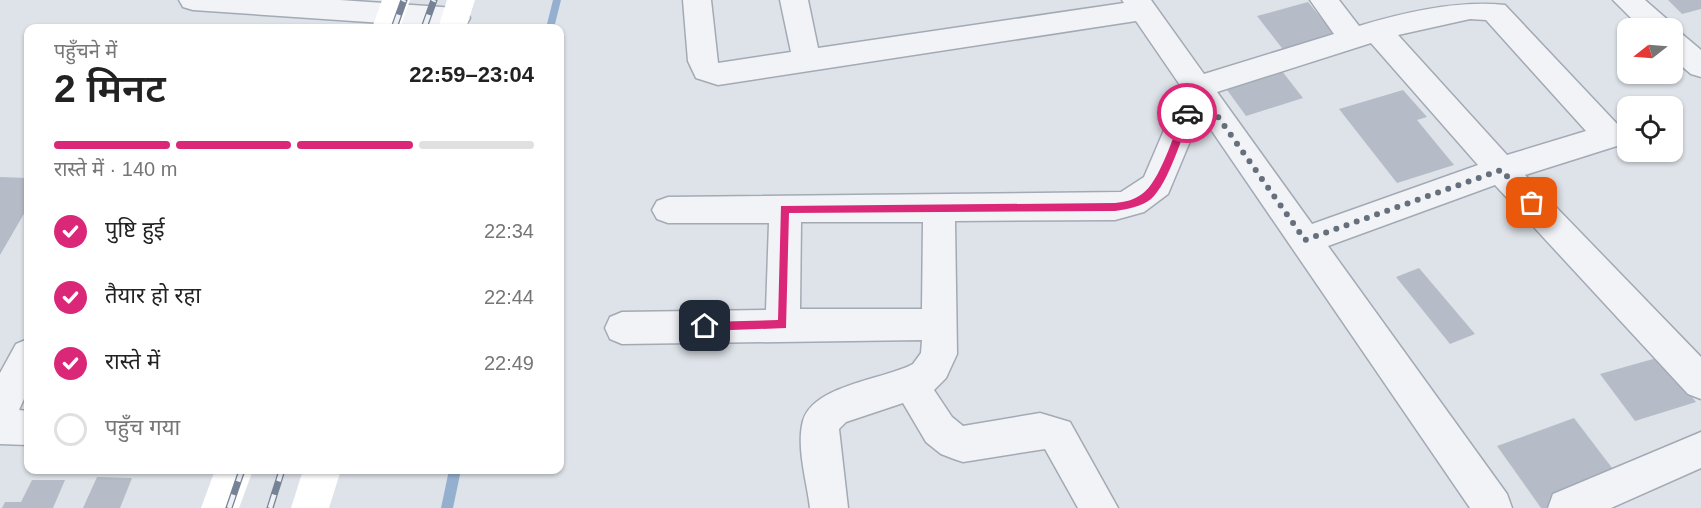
<!DOCTYPE html>
<html lang="hi">
<meta charset="utf-8">
<style>
:root{--surface:#fff;--page:#f6f6f6;--text:#222;--muted:#767676;--line:#e0e0e0;--accent:#db2777}
body{margin:0;font-family:Arial,"Noto Sans Devanagari",sans-serif;background:var(--page);color:var(--text);height:100vh;display:flex;flex-direction:column;font-size:22px;white-space:nowrap}
*{box-sizing:border-box;margin:0}
p{font-size:20px;color:var(--muted)}
.icon{flex:none;width:33px;height:33px;fill:none;stroke:currentColor;stroke-width:2;stroke-linecap:round;stroke-linejoin:round}
.map{position:relative;flex:1;overflow:hidden}
.side{position:absolute;left:24px;top:24px;width:540px;height:450px;display:flex;flex-direction:column;background:var(--surface);border-radius:12px;box-shadow:0 2px 4px #0004}
.side>*{flex:none}
.needle{width:39px;rotate:253deg}
.buttons{position:absolute;left:1617px;top:18px;display:grid;gap:12px}
.buttons a{display:grid;place-items:center;width:66px;height:66px;border-radius:12px;background:var(--surface);box-shadow:0 2px 4px #0004;font-size:30px}
.pin{position:absolute;display:grid;place-items:center;width:51px;height:51px;color:#fff;margin:-26px;border-radius:12px;box-shadow:0 3px 9px #0006}
.courier{position:absolute;display:grid;place-items:center;width:60px;height:60px;margin:-30px;border:4px solid #db2777;border-radius:50%;background:#fff;color:#222;box-shadow:0 2px 8px #0007}
.overview em{font-style:normal;font-weight:600}
.overview div{display:flex;flex-direction:column-reverse}
.overview{display:flex;align-items:center;justify-content:space-between;height:102px;padding:0 30px}
h1{font-size:39px;font-weight:600;line-height:45px}
.bar{display:grid;grid-template-columns:repeat(4,1fr);gap:9px 6px;align-content:center;height:72px;padding:0 30px}
.bar i{height:8px;border-radius:4px;background:var(--line)}
.bar .current{background:var(--accent)}
.bar p{grid-column:span 4}
ol{padding:0 30px;list-style:none}
li{display:flex;align-items:center;gap:18px;height:66px}
li p{margin-inline-start:auto}
li .icon{padding:6px;border-radius:50%;background:var(--accent);color:#fff;stroke-width:4}
li:last-child{color:var(--muted)}
li i{width:33px;height:33px;border:3px solid var(--line);border-radius:50%}
.map>svg:first-child{display:block}
</style>
<div class="map">
<svg width="1701" height="508" viewBox="0 0 1701 508">
<rect width="100%" height="100%" fill="#dee3e9"/>
<g fill="none" stroke-linecap="round" stroke-linejoin="round">
<g fill="#95b0ce" fill-rule="evenodd">
<polygon points="553,0 561,0 554,28 546,28"/>
<polygon points="449,470 461,470 453,508 441,508"/>
</g>
</g>
<g fill="#b5bcc7">
<polygon points="1668,0 1701,0 1701,9 1682,14"/>
<polygon points="1308,2 1337,37 1285,52 1257,16"/>
<polygon points="1278,66 1303,98 1246,116 1222,83"/>
<polygon points="1403,90 1427,117 1417,120 1454,165 1397,183 1339,109"/>
<polygon points="0,177 28,178 28,213 25,212 0,255"/>
<polygon points="1419,268 1475,334 1450,344 1396,277"/>
<polygon points="1660,357 1696,402 1635,421 1600,374"/>
<polygon points="1574,418 1622,481 1550,508 1541,508 1497,446"/>
<polygon points="97,477 132,478 120,508 83,508"/>
<polygon points="32,480 65,480 53,508 2,508 5,502 21,502"/>
</g>
<g fill="none" stroke-linecap="round" stroke-linejoin="round">
<defs>
<g id="minor">
<polygon points="179,0 340,0 456,8 466,11 470,18 466,25 456,28 193,10 183,7"/>
<path d="M683,0H711L718,63L791,52L780,0H808L818,48L1124,3L1122,0H1151L1204,74L1334,34L1310,0H1339L1359,26C1405,12 1457,0 1505,5L1620,127L1624,136L1620,145L1525,175L1701,357V399L1688,394L1495,185L1328,246L1507,494L1512,508H1470L1201,115L1168,194L1144,212L1115,220L955,221L957,354L946,378L934,390L952,417L963,426L1040,413L1070,422L1118,508H1078L1045,449L963,462L954,459L941,454L926,442L903,403L846,422L839,429L848,508H810C807,482 796,447 803,421C813,385 883,380 913,364L921,353L922,340L622,344L610,339L605,328L610,317L622,312L766,310L769,223H668L657,219L652,210L657,201L668,197L1121,192L1144,177L1182,88L1136,21L718,85L696,78L688,61ZM1470,19L1486,20L1586,131L1507,155L1398,35ZM1371,43L1478,165L1312,224L1217,92ZM801,222H923L922,309H800Z"/>
<polygon points="1613,0 1645,0 1669,21 1673,28 1641,28"/>
<polygon points="1672,31 1682,34 1701,50 1701,77 1691,74 1672,58"/>
<polygon points="28,339 28,390 19,410 28,411 28,445 0,444 0,373 16,344"/>
<polygon points="1701,432 1701,468 1611,508 1548,508 1553,494"/>
</g>
</defs>
<use href="#minor" stroke="#a3aab4" stroke-width="3"/>
<use href="#minor" fill="#f1f3f7" fill-rule="evenodd"/>
<g fill="#fff" fill-rule="evenodd">
<polygon points="382,0 410,0 400,28 372,28"/>
<polygon points="447,0 475,0 466,28 438,28"/>
<polygon points="215,470 253,470 239,508 201,508"/>
<polygon points="303,470 341,470 329,508 291,508"/>
</g>
<defs>
<g id="rail">
<polyline points="394,28 404,0"/>
<polyline points="424,28 434,0"/>
<polyline points="229,508 242,470"/>
<polyline points="270,508 282,470"/>
</g>
</defs>
<use href="#rail" stroke="#768295" stroke-width="7"/>
<use href="#rail" stroke="#eef2f7" stroke-width="4.5" stroke-dasharray="14" stroke-linecap="butt"/>
</g>
<path fill="#db2777" d="M1187,109L1192,113C1182,135 1169,183 1151,199C1141,207 1127,209 1115,211L789,213L786,328L705,331L700,326L705,322L778,320L781,206L1115,203C1125,202 1134,200 1142,194C1160,182 1174,133 1183,113Z"/>
<g fill="none" stroke-linecap="round" stroke-linejoin="round">
<polyline stroke="#666f7c" stroke-width="6" stroke-dasharray="0 10.8" points="1187,113 1197,87 1305,240 1501,170 1532,203"/>
</g>
</svg>
<div class="buttons">
<a><svg class="needle" viewBox="-14 -14 28 28"><path d="M0-13l5 13h-10z" fill="#e53935"/><path d="M0 13l5-13h-10z" fill="#767676"/></svg></a>
<a><svg class="icon" aria-label="locate" viewBox="0 0 24 24"><circle cx="12" cy="12" r="6"/><path d="M12 2v4M12 18v4M2 12h4M18 12h4"/></svg></a>
</div>
<div class="pin" style="left:1532px;top:203px;background:#ea580c"><svg class="icon" aria-label="bag" viewBox="0 0 24 24"><path d="M5 8h14l-1 12H6zM9 8a3 3 0 0 1 6 0"/></svg></div>
<div class="pin" style="left:705px;top:326px;background:#1f2937"><svg class="icon" aria-label="home" viewBox="0 0 24 24"><path d="M3 11l9-7 9 7M6 9v11h12V9"/></svg></div>
<div class="courier" style="left:1187px;top:113px"><svg class="icon" aria-label="car" viewBox="0 0 24 24"><path d="M5 17H2v-5l4-1 3-4h7l3 4 3 1v5h-3M9 17h6M6 11h13"/><circle cx="7" cy="17" r="2"/><circle cx="17" cy="17" r="2"/></svg></div>
<section class="side">
<div class="overview"><div><h1>2 मिनट</h1><p>पहुँचने में</p></div><em>22:59–23:04</em></div>
<div class="bar"><i class="current"></i><i class="current"></i><i class="current"></i><i></i><p>रास्ते में · 140 m</p></div>
<ol>
<li><svg class="icon" aria-label="check" viewBox="0 0 24 24"><path d="M5 12l5 5 9-10"/></svg>पुष्टि हुई<p>22:34</p></li>
<li><svg class="icon" aria-label="check" viewBox="0 0 24 24"><path d="M5 12l5 5 9-10"/></svg>तैयार हो रहा<p>22:44</p></li>
<li><svg class="icon" aria-label="check" viewBox="0 0 24 24"><path d="M5 12l5 5 9-10"/></svg>रास्ते में<p>22:49</p></li>
<li><i></i>पहुँच गया</li>
</ol>
</section>
</div>
